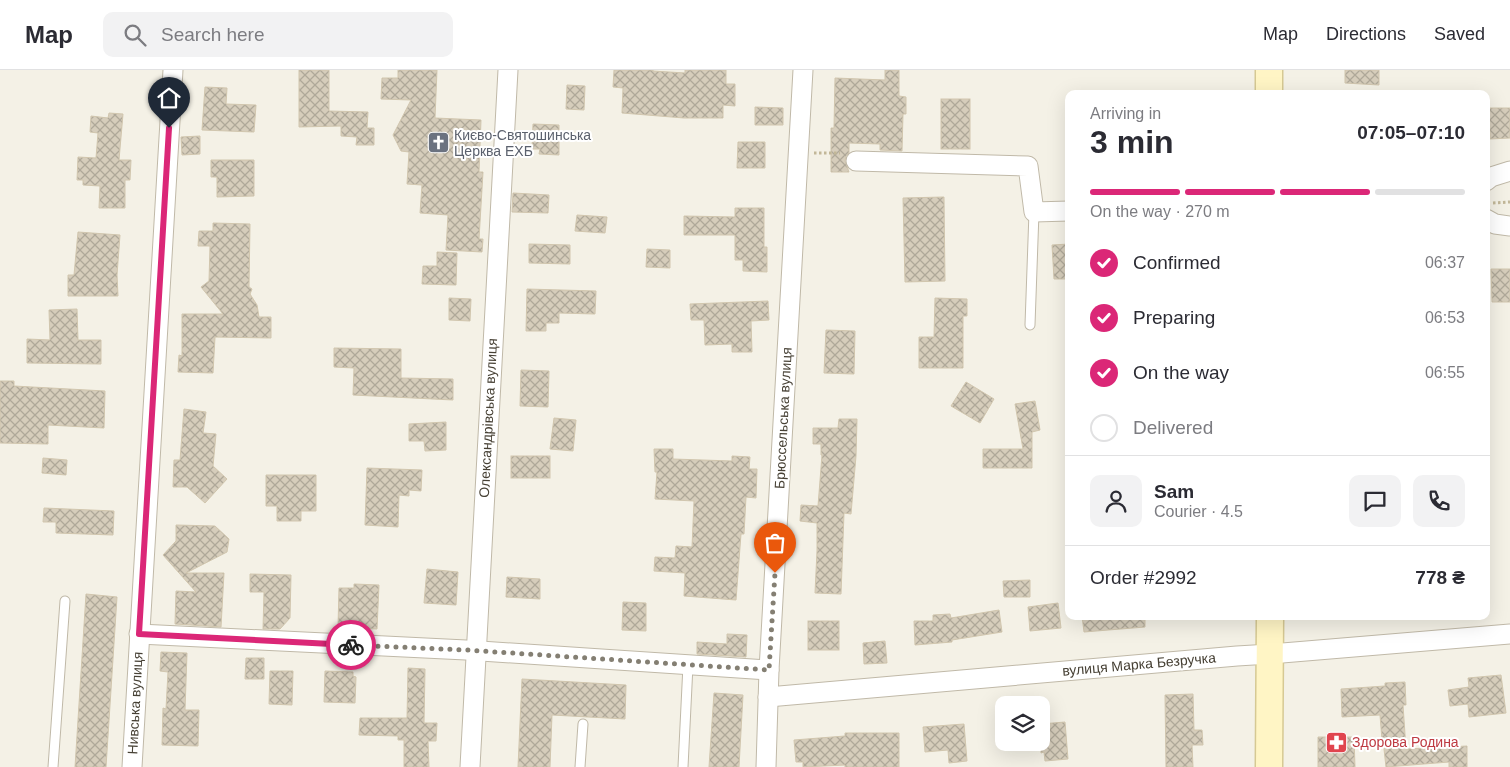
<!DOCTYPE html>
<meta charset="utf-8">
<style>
:root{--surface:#fff;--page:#f2f2f3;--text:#2b2b33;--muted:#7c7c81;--line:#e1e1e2;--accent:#db2777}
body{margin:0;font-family:Helvetica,sans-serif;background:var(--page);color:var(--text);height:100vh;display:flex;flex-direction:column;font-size:19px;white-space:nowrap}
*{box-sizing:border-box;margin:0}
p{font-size:16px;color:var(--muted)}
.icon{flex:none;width:28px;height:28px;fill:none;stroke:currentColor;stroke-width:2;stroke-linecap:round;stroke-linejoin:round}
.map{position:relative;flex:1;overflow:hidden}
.sheet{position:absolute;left:1065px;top:20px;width:425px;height:530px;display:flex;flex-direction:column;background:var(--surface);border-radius:10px;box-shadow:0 5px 20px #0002}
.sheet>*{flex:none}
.controls{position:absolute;left:995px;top:626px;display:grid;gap:10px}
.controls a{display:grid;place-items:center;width:55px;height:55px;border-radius:10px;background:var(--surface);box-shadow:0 5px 20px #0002;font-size:25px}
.pin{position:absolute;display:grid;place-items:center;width:42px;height:42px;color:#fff;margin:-51px -21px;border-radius:50% 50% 50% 0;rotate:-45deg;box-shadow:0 0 5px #0007}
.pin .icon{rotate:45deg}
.courier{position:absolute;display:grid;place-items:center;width:50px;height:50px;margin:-25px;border:4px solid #db2777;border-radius:50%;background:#fff;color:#222;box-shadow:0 1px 6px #0007}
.summary em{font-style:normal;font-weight:700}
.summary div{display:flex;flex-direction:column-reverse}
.summary{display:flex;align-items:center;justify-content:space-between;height:85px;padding:0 25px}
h1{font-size:32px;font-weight:700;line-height:38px}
.bar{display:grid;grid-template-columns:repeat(4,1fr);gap:8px 5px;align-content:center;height:60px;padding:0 25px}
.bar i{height:6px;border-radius:4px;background:var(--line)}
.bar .selected{background:var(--accent)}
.bar p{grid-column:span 4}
.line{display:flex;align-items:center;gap:12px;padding:0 25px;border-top:1px solid var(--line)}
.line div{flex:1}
.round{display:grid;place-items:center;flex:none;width:52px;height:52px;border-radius:10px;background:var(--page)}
ol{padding:0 25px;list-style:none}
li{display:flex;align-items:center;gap:15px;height:55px}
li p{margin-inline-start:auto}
li .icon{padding:5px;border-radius:50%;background:var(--accent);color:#fff;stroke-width:4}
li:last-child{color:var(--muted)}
li i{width:28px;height:28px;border:2px solid var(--line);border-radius:50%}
header{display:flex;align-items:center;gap:30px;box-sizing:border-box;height:70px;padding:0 25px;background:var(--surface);border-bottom:1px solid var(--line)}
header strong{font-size:24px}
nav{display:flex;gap:28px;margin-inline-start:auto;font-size:18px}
.search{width:350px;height:45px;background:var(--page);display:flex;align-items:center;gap:12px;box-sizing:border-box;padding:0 18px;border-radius:10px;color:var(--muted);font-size:19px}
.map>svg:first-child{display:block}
</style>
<header>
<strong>Map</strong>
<div class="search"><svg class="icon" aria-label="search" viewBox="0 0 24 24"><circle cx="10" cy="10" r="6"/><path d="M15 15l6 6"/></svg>Search here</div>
<nav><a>Map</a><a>Directions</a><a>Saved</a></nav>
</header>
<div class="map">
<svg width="1510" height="697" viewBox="0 0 1510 697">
<defs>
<pattern id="building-cross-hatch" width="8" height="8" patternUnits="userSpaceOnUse" patternTransform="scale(1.25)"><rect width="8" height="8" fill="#d6cdbb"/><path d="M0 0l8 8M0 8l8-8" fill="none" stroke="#afa899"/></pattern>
</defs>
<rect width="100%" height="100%" fill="#f4f1e6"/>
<g fill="url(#building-cross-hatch)" stroke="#d1c6ae">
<polygon points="299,0 329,0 329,41 368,42 367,58 374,58 374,75 356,75 357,67 341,66 341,56 299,57"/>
<polygon points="398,0 437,0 435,48 481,50 479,102 483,102 479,169 483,169 482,182 446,180 448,145 420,143 422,115 407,114 409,82 401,81 393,65 411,30 381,29 382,8 398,8"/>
<polygon points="614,0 653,0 653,1 685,3 685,0 726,0 726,14 735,14 735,36 723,35 723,48 684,48 622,43 623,18 613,17"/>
<polygon points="885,0 899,0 899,26 906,27 906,44 903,44 902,81 880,80 880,74 849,73 849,83 846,86 845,91 849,102 831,102 831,58 834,58 835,8 885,10"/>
<polygon points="1345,0 1379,0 1379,15 1345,13"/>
<polygon points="567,15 585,16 584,40 566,39"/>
<polygon points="205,17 227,18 226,34 256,35 254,62 202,60"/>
<rect x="941" y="29" width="29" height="50"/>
<polygon points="755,37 783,38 783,55 755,55"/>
<polygon points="1489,38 1510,38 1510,68 1490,69"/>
<polygon points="109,43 123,44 119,90 131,90 130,110 125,110 125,138 99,138 100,116 83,115 83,110 77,110 78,87 96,88 98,63 90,62 91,46 108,48"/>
<polygon points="533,54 559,55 559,85 539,84 540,79 532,79"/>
<polygon points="200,66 200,84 182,85 181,67"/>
<polygon points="738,72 765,72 765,98 737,98"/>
<polygon points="211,90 254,90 254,126 217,127 217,107 211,107"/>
<polygon points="513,123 549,125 548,143 512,142"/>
<polygon points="944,127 945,211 905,212 903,128"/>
<polygon points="735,138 764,138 764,177 767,177 767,202 743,201 743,190 735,190 735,165 684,165 684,146 735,147"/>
<polygon points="577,145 607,147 605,163 575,161"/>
<polygon points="213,153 250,154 249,217 252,219 250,224 257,235 259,247 271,247 271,268 215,267 213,303 178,302 179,285 182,286 182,244 223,244 201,217 209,211 210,176 198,176 199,161 213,161"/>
<polygon points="78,162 120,165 117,205 118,226 68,226 68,205 74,205"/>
<polygon points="529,174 570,175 570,194 529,193"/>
<polygon points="1069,174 1069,209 1054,209 1052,175"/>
<polygon points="647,179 670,180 670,198 646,197"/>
<polygon points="437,182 457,183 456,215 422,214 423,196 437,196"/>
<polygon points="1491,199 1510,199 1510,232 1492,232"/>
<polygon points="527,219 596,221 595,244 559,243 559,253 546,253 546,261 526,261"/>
<polygon points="449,228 471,229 470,251 449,250"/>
<polygon points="935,228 967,229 967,246 963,246 963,298 919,298 919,267 934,267"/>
<polygon points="768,231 769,250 751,251 752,282 732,282 732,274 705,275 704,250 691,250 690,234"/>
<polygon points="77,239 78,270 101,270 101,294 27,293 27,269 50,270 49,240"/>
<polygon points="826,260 855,261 854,304 824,303"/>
<polygon points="334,278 401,279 401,308 453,309 453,330 353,325 354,298 334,297"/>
<polygon points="521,300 549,301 548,337 520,336"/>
<polygon points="0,311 14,311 14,316 105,321 104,358 48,355 48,374 0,373"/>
<polygon points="966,312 994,329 980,353 951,336"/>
<polygon points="1035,331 1040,360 1032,362 1032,398 983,398 983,379 1023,379 1015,334"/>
<polygon points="184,339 206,342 203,363 216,364 213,396 227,409 205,433 187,417 173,417 174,390 180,390"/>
<polygon points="554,348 576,350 573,381 550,379"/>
<polygon points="839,349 857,349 856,386 851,444 844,443 841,524 815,523 817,481 817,453 800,451 801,435 818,436 822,385 821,385 821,374 813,374 813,358 838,358"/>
<polygon points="446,352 446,380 425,381 424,371 409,371 409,354"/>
<polygon points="654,379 673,379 673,389 732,391 732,386 750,387 749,399 757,399 756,428 746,427 744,464 741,464 736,530 684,526 685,503 654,501 655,487 675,488 676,476 692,477 694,431 655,429 657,402 655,402"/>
<rect x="511" y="386" width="39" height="22"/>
<polygon points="43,388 67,390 66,405 42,403"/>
<polygon points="367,398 422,400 421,421 409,420 409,426 399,425 398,457 365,455"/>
<polygon points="266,405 316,405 316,441 301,441 301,451 277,451 277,436 266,436"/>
<polygon points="44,438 114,441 113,465 56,463 56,452 43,452"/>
<polygon points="176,455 215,456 229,469 227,482 186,503 224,503 221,557 175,554 176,521 196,522 163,485 176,471"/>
<polygon points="427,499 458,502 456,535 424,533"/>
<polygon points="250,504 291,505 290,548 280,559 263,559 264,522 250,522"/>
<polygon points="507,507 540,509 540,529 506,527"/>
<polygon points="1030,510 1030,527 1004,527 1003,511"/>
<polygon points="354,514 379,515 377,559 338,557 339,518 354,518"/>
<polygon points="86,524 117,527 106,697 75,697"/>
<polygon points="623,532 646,533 646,561 622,560"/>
<polygon points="1058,533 1061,558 1030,561 1028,537"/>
<polygon points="999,540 1002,562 952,570 952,572 915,575 914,551 933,551 933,545 950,544 951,548"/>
<polygon points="1082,546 1145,546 1145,557 1084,562"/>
<rect x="808" y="551" width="31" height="29"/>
<polygon points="727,564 747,565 746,587 697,584 697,572 727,574"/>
<polygon points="885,571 887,593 864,594 863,573"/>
<polygon points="161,582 187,583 185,640 199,640 198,676 162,675 163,638 166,639 168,602 160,601"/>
<polygon points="246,588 264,588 264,609 245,609"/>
<polygon points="408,598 425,599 424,653 437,653 436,671 428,671 429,697 404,697 404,670 398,670 398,666 359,665 360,648 407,648"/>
<polygon points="270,601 293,601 292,635 269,634"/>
<polygon points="325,601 353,602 353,606 356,607 355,633 324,632"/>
<polygon points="1501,605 1506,643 1469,647 1468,634 1450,636 1448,620 1469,617 1468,608"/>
<polygon points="522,609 626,615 625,649 552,645 550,697 518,697"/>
<polygon points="1405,612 1406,635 1403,635 1406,679 1467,676 1467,697 1449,697 1449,692 1386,697 1383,670 1382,670 1380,645 1342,647 1341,619 1385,616 1385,613"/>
<polygon points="714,623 743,625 739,697 709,697"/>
<polygon points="1193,624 1194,660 1202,660 1203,675 1192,675 1193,697 1166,697 1165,625"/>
<polygon points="1065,652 1068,689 1045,691 1044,682 1041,683 1041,654"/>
<polygon points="964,654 967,691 949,693 948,680 925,682 923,657"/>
<polygon points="845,663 899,663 899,697 845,697 845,695 803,697 803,692 796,692 794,670 845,666"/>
<polygon points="1318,667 1354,667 1355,697 1318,697"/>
</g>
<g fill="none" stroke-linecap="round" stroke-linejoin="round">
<defs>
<g id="lane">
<polyline points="1030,255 1034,142"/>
<polyline points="53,697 65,531"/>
<polyline points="580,697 583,654"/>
<polyline points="683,697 688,595"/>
</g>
<g id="street">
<polyline points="856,91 1028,96 1034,142 1069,141"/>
<polyline points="1486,111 1491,107 1510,101"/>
<polyline points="1486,149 1495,154 1510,156"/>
<polyline points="139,564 466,580 769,600"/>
<polyline points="768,627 1237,586 1270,584 1510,564"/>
<polyline points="132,697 173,0"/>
<polyline points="470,697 508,0"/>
<polyline points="766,697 769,600 803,0"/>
</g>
<g id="secondary">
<polyline points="1269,0 1269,24"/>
<polyline points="1269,697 1270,546"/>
</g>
</defs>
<use href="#lane" stroke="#c0b9a8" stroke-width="11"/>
<use href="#street" stroke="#c0b9a8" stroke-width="21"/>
<use href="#secondary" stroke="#d6c993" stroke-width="29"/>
<g stroke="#c2b798" stroke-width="3" stroke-dasharray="2.5 2.5" stroke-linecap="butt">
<polyline points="814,83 840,83"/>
<polyline points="1493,133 1510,132"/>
</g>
<use href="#lane" stroke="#fff" stroke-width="9"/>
<use href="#street" stroke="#fff" stroke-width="19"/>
<use href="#secondary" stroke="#fff5c5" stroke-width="26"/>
</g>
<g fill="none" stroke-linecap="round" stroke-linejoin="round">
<polyline stroke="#847f73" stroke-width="5" stroke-dasharray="0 9" points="351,575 466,580 769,600 775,503"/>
<polyline stroke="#db2777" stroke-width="6" points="169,58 139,564 351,575"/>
</g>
<defs>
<symbol id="church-square" viewBox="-11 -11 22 22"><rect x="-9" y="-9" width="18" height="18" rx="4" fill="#6b7280" stroke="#fff"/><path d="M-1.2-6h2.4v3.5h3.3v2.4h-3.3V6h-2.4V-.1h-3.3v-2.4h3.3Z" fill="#fff"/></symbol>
<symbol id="pharmacy-square" viewBox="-11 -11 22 22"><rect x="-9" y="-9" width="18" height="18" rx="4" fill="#e0444e" stroke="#fff"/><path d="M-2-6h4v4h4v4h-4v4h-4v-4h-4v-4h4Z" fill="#fff"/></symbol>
</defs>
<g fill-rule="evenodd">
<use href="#church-square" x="426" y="60" width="25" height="25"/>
<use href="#pharmacy-square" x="1324" y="660" width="25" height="25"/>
</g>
<g text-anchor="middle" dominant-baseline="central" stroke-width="4" stroke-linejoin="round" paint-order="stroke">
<g font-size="14" fill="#5b616d" stroke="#fff" text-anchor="start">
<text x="454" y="65">Києво-Святошинська<tspan x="454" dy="16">Церква ЕХБ</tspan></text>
</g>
<g font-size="14" fill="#474135" stroke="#fff">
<text transform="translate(488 348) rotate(-87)">Олександрівська вулиця</text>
<text transform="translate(783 348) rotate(-87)">Брюссельська вулиця</text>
<text transform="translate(1139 594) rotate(-5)">вулиця Марка Безручка</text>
<text transform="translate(135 633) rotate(-87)">Нивська вулиця</text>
</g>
<g font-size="14" fill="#be3a42" stroke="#fff" text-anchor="start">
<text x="1352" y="672">Здорова Родина</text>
</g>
</g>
</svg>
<div class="controls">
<a><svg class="icon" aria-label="layers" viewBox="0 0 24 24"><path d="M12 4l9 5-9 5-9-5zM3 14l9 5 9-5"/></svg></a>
</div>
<div class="pin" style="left:775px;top:503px;background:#ea580c"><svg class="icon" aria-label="bag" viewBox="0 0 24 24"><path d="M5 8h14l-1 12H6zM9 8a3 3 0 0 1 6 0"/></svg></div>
<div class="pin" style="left:169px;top:58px;background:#1f2937"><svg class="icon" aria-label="home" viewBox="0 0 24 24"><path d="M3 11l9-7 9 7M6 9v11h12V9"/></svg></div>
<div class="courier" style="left:351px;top:575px"><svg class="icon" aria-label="bike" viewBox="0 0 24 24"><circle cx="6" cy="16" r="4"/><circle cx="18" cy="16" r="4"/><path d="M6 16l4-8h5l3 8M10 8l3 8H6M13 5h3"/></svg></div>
<section class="sheet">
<div class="summary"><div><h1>3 min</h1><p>Arriving in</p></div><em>07:05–07:10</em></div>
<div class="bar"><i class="selected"></i><i class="selected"></i><i class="selected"></i><i></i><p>On the way · 270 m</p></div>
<ol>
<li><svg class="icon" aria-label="check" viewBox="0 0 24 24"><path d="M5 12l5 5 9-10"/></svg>Confirmed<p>06:37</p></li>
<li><svg class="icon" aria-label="check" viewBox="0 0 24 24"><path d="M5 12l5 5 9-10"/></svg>Preparing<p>06:53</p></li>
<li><svg class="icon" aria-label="check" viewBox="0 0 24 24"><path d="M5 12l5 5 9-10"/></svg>On the way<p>06:55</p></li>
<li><i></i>Delivered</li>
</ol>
<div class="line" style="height:90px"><a class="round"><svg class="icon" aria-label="person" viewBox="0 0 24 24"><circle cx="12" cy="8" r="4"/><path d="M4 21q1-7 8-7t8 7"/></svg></a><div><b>Sam</b><p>Courier · 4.5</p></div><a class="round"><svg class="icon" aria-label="chat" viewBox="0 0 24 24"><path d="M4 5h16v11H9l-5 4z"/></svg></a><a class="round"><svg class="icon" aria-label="phone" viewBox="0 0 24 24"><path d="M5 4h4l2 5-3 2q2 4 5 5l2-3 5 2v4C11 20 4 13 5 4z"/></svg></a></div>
<div class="line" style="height:65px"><div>Order #2992</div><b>778 ₴</b></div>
</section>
</div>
